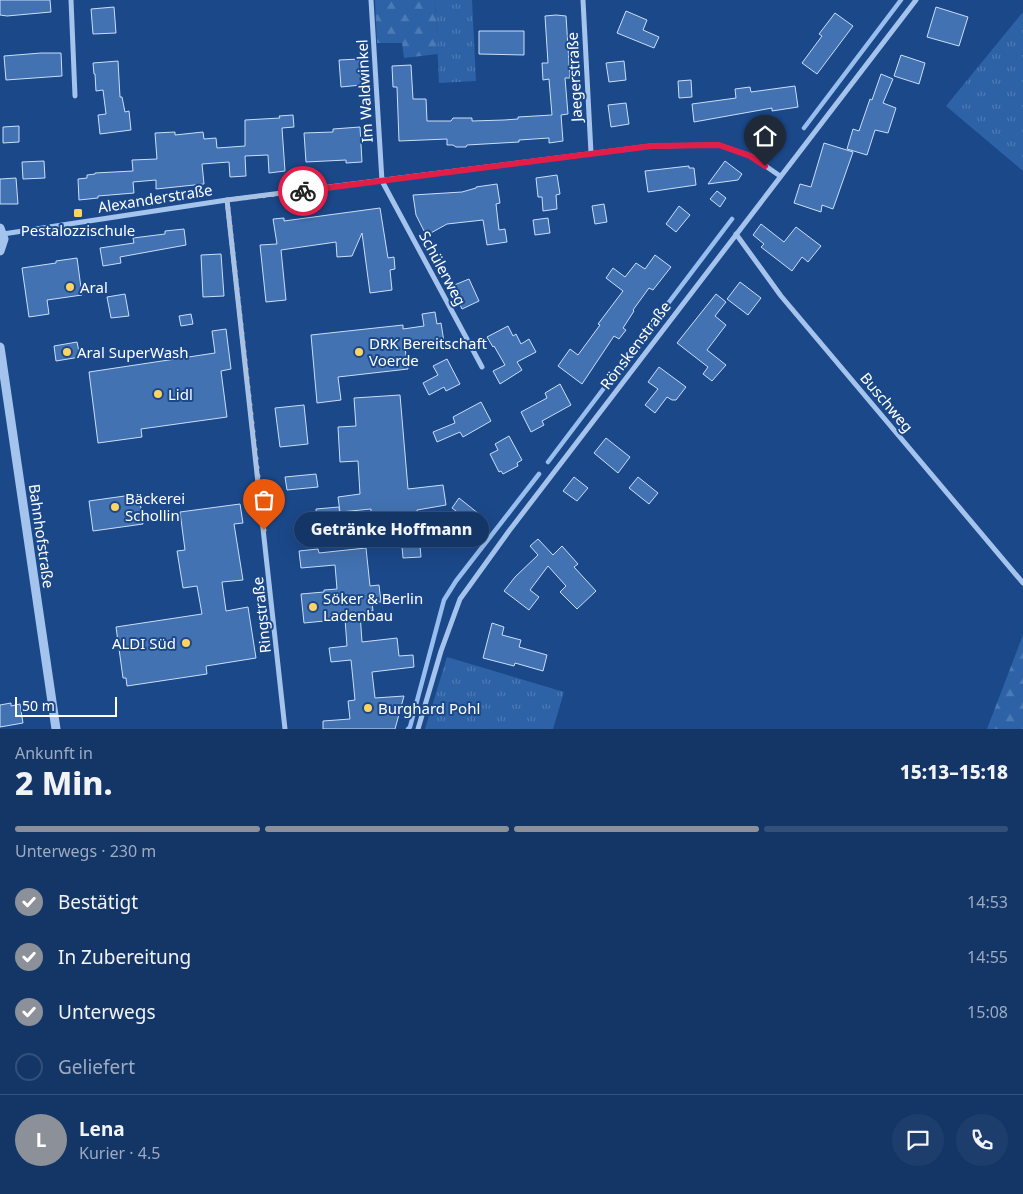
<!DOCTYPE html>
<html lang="de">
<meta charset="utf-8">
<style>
:root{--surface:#143667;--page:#1d3e6d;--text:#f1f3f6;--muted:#9dabc0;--line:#33507b;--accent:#8c9099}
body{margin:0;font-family:"Noto Sans",sans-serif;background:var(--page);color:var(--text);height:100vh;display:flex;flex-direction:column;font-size:19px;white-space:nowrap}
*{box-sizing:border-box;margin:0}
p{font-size:16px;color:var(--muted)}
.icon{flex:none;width:28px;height:28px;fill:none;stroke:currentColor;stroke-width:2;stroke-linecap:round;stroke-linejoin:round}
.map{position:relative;height:729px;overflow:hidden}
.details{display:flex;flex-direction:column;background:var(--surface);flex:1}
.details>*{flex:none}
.scale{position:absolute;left:15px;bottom:12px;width:102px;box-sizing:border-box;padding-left:5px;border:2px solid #fff;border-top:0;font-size:14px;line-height:18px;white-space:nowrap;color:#fff;-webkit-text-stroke:4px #1b4889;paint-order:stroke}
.pin{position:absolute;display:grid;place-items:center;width:42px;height:42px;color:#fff;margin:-51px -21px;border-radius:50% 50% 50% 0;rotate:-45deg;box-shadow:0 0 5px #0007}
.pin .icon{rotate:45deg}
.courier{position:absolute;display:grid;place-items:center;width:50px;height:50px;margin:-25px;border:4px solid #e11d48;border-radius:50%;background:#fff;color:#222;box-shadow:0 1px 6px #0007}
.bubble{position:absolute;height:35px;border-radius:18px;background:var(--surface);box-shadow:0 5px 20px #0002,0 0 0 1px var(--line);font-size:16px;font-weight:800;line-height:35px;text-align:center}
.summary em{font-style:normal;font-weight:800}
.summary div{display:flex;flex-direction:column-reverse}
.summary{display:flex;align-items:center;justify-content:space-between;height:85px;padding:0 15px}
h1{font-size:32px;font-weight:800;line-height:38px}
.bar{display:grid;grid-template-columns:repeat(4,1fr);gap:8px 5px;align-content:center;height:60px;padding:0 15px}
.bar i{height:6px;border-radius:4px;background:var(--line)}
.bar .current{background:var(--accent)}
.bar p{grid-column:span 4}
.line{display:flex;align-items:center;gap:12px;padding:0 15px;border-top:1px solid var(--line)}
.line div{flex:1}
.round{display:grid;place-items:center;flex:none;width:52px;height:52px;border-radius:26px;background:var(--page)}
ol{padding:0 15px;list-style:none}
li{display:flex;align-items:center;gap:15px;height:55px}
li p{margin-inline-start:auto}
li .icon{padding:5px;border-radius:50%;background:var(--accent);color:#fff;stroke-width:4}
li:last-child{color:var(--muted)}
li i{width:28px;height:28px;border:2px solid var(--line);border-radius:50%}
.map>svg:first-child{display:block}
</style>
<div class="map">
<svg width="1023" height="729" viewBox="0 0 1023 729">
<defs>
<pattern id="grass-tufts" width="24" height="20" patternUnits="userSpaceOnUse" patternTransform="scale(1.25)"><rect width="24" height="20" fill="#2d62a7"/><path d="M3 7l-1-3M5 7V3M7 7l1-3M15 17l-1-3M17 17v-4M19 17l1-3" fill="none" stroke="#4c7ab4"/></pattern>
<pattern id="forest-firs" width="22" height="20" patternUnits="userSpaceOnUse" patternTransform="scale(1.25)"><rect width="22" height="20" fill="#2d62a7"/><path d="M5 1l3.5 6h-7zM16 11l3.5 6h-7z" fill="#4c7ab4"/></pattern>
</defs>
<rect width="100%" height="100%" fill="#1b4889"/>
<g fill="url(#grass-tufts)">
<polygon points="435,0 472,0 476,81 439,83"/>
<polygon points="1023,12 1023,171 946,106"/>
<polygon points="447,657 564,692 553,729 425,729"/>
</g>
<g fill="url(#forest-firs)">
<polygon points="375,0 435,0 438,54 404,58 402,43 377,43"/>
<polygon points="1023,635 1023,729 987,729"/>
</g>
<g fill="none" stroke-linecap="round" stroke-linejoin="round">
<g stroke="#97beef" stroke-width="4.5">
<polyline points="804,128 901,0"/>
<polyline points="548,462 732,219"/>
<polyline points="408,729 410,727 444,600 456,581 539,474"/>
</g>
</g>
<g fill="#4372b2" stroke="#cadef9">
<polygon points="0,0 50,0 51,12 7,16 0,15"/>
<polygon points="114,7 116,33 93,34 91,9"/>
<polygon points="936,7 968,17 959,46 927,37"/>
<polygon points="626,11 647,20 643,30 659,37 654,48 617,33"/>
<polygon points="835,13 853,26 817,74 802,63 822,36 819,34"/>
<polygon points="556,15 566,16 570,78 565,78 568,114 561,115 563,141 549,143 549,138 519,140 519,142 467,145 466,147 456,147 453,145 447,145 447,139 399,141 397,87 393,87 392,66 411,65 413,99 426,99 427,121 451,121 453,118 472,118 472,121 504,120 518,119 518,117 552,115 549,79 543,80 542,63 548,63 545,16"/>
<polygon points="479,31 524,31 524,55 479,54"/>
<polygon points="41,53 61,53 62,76 6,80 4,56"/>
<polygon points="901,55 925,63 919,84 894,76"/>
<polygon points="359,59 361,85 341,87 339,60"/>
<polygon points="118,61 120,97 122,97 125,112 129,111 131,130 100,134 98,115 106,114 103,90 96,91 95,74 94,74 93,63"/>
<polygon points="624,61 626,80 609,82 606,63"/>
<polygon points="881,74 893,79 883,103 896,108 888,133 875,130 867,155 847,149 853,129 859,131 870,99 872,100"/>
<polygon points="691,80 692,97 679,98 678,81"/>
<polygon points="795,86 798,107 772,111 772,108 694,122 692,104 736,98 735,89 750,87 751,92"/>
<polygon points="626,103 629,124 611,127 608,105"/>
<polygon points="293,115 294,127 282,128 285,171 269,173 268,155 245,156 246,176 230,177 229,162 202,164 204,184 156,189 156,180 133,182 134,193 98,196 98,198 79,200 78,179 87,178 87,175 95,174 95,173 133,171 132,160 157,159 155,133 175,132 175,135 203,132 204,139 216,138 217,148 245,146 245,120 280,118 279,116"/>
<polygon points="19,126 19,142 3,143 3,127"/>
<polygon points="360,127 362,162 346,163 346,160 306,162 304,133 333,132 333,129"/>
<polygon points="824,143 853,152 833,209 822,205 821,212 794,203 800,184 811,187"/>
<polygon points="44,161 45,178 23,179 22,162"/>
<polygon points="725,161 742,174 738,180 708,184"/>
<polygon points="689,166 689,168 694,168 696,185 648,192 645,171"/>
<polygon points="557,175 560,194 556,195 557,209 543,211 542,197 538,197 536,178"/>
<polygon points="16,178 18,204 0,204 0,179"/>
<polygon points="497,184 500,203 496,204 499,230 505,229 507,242 487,245 483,220 447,224 429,234 426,230 424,231 416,215 413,195 462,192 476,188 476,187"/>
<polygon points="717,191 726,198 720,207 710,199"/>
<polygon points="604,204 607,222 595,224 592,206"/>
<polygon points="679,206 690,215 676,232 666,224"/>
<polygon points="380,208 388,258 394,257 395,269 390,270 392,290 370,293 362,233 352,256 337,257 336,242 281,250 286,300 266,302 260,245 277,244 273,219 284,218 284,221"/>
<polygon points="548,218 550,233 535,235 533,220"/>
<polygon points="761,224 784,242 796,227 821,246 808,262 802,257 792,271 761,247 764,244 753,235"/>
<polygon points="184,229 186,245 120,257 121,263 103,266 100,248 134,243 133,238 165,234 165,231"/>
<polygon points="221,254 224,296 203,297 201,255"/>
<polygon points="655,255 671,267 653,290 649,288 633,310 634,311 623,328 626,330 619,339 614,336 582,384 558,366 570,349 578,355 600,325 598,324 623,291 606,278 613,268 625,277 636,263 645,269"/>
<polygon points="77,258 82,295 47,300 49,314 29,317 22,268 56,263 56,261"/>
<polygon points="469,279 479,301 462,309 452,286"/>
<polygon points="740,282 761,298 748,315 727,299"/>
<polygon points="125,294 129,316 111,318 107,297"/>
<polygon points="716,294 726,302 715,316 726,325 707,350 726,365 712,381 703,374 708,367 677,343"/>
<polygon points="435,312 437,324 441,323 444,342 405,348 408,369 338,377 341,400 317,403 311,335 403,325 403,329 424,326 422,314"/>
<polygon points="191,314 193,324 181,326 179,316"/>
<polygon points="508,326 513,336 516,334 521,344 529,339 536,352 517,362 522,370 500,384 493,371 505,365 494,346 493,347 487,337"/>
<polygon points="226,329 231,369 221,371 227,417 141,429 142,437 98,443 89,372 215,353 212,331"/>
<polygon points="77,342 80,357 56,361 54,346"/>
<polygon points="447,359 460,384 446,391 444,387 429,395 423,383 438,375 433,366"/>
<polygon points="659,367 686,387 676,400 672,400 667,397 655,413 645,405 658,389 648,382"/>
<polygon points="560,384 571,405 542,421 544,425 531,432 521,412 547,398 545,393"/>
<polygon points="400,395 408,489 443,485 446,505 417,510 421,557 403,558 400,524 383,526 383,523 376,523 376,518 371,518 371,509 340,512 338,497 360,494 358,461 340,462 338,427 356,426 354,398"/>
<polygon points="481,402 491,421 463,437 460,432 437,442 433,432 455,423 453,417"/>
<polygon points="304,405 308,444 280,447 275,408"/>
<polygon points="509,436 522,460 517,463 518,466 503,474 501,471 499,472 490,454 498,450 495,444"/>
<polygon points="606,438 630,457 618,473 594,453"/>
<polygon points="316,474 318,487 287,490 285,477"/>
<polygon points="574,477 588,488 577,501 563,491"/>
<polygon points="638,477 658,493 649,504 629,488"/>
<polygon points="139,494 143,524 93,531 89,501"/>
<polygon points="459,498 484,518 473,532 460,522 464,517 452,508"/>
<polygon points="240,504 243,523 234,524 243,580 222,582 226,611 248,607 256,658 206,666 207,674 127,686 126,678 123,678 116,627 202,614 197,586 183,588 177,551 185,550 180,512"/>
<polygon points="339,507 341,523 317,525 316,509"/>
<polygon points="538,539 553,555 562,546 578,564 574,567 596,591 577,609 560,592 566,586 548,566 530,590 539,597 529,610 504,591 515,577 538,555 530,546"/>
<polygon points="366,548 370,586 379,585 381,602 372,602 373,611 360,613 362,642 397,638 399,656 413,655 414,667 372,672 375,698 404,696 395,729 323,729 323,721 350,719 348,701 355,700 351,660 331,662 329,648 347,646 345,619 304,623 301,594 324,592 324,590 337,589 335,565 301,568 299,551 318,549 319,553"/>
<polygon points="492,623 504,627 502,635 521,640 519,647 547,655 543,671 515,663 514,666 483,658"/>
<polygon points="11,703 11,706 20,704 23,723 0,727 0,705"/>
</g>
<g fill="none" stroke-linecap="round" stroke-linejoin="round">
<g stroke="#a4c3ed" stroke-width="5">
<polyline points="71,0 75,96"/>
<polyline points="371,0 382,181 482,367"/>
<polyline points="583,0 591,153"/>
<polyline points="227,200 285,729"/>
<polyline points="3,234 227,200 651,146 719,145 751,156 780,176"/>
<polyline points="736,234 781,296 1023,583"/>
<polyline points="418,729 441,651 460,599 509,531 916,0"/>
</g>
<g stroke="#a4c3ed" stroke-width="9">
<polyline points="0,228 4,239 0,251"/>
<polyline points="0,347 56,729"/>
</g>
</g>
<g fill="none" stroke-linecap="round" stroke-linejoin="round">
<polyline stroke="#afbfd6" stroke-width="5" stroke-dasharray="0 9" points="264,530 227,200 303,191"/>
<polyline stroke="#e11d48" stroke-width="6" points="303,191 652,146 719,145 750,156 765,166"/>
</g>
<g fill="#fed461" stroke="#1b4889" stroke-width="2">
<rect x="73" y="208" width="10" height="10" rx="2.5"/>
<circle cx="70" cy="287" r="5"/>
<circle cx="67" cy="352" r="5"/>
<circle cx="359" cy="352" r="5"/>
<circle cx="158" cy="394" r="5"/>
<circle cx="115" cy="507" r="5"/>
<circle cx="313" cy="607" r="5"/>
<circle cx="186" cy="643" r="5"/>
<circle cx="368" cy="708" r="5"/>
</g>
<g text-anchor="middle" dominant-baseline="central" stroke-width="4" stroke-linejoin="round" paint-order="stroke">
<g font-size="15" fill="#fff" stroke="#1b4889">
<text transform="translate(574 77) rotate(-93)">Jaegerstraße</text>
<text transform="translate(364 91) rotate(-93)">Im Waldwinkel</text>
<text transform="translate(155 198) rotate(-9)">Alexanderstraße</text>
<text transform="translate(443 268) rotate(62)">Schülerweg</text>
<text transform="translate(635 345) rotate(-53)">Rönskenstraße</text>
<text transform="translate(887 402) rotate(50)">Buschweg</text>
<text transform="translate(42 536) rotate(82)">Bahnhofstraße</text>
<text transform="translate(261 615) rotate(-96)">Ringstraße</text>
</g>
<g font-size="15" fill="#fff" stroke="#1b4889" text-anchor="start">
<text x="78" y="230" text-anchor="middle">Pestalozzischule</text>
<text x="80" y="287">Aral</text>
<text x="369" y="343">DRK Bereitschaft<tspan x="369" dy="17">Voerde</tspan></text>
<text x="77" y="352">Aral SuperWash</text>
<text x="168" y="394">Lidl</text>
<text x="125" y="498">Bäckerei<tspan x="125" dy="17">Schollin</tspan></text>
<text x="323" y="598">Söker &amp; Berlin<tspan x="323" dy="17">Ladenbau</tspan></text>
<text x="176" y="643" text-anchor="end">ALDI Süd</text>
<text x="378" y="708">Burghard Pohl</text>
</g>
</g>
</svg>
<div class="scale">50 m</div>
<div class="pin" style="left:264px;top:530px;background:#ea580c"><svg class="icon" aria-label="bag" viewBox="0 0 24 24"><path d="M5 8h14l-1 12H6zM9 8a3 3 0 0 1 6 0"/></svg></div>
<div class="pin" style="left:765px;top:166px;background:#1f2937"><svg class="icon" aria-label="home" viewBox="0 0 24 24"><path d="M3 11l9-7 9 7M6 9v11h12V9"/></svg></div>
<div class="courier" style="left:303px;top:191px"><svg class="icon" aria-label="bike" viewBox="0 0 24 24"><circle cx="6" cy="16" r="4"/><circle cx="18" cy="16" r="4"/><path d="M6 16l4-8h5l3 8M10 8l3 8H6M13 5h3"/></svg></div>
<div class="bubble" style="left:294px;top:512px;width:195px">Getränke Hoffmann</div>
</div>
<section class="details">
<div class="summary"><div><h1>2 Min.</h1><p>Ankunft in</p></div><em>15:13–15:18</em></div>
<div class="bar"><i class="current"></i><i class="current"></i><i class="current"></i><i></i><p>Unterwegs · 230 m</p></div>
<ol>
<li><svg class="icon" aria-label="check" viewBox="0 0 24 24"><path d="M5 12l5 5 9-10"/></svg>Bestätigt<p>14:53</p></li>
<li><svg class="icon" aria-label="check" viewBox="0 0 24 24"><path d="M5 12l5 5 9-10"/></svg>In Zubereitung<p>14:55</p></li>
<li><svg class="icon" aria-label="check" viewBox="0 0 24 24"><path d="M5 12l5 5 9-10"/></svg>Unterwegs<p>15:08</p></li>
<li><i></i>Geliefert</li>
</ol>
<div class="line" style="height:90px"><b class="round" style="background:var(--accent);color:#fff">L</b><div><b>Lena</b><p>Kurier · 4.5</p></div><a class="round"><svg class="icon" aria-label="chat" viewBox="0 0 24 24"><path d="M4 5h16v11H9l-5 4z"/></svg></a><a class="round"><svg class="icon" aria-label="phone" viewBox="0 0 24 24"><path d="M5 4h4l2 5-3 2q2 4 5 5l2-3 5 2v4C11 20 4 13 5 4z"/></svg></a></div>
</section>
